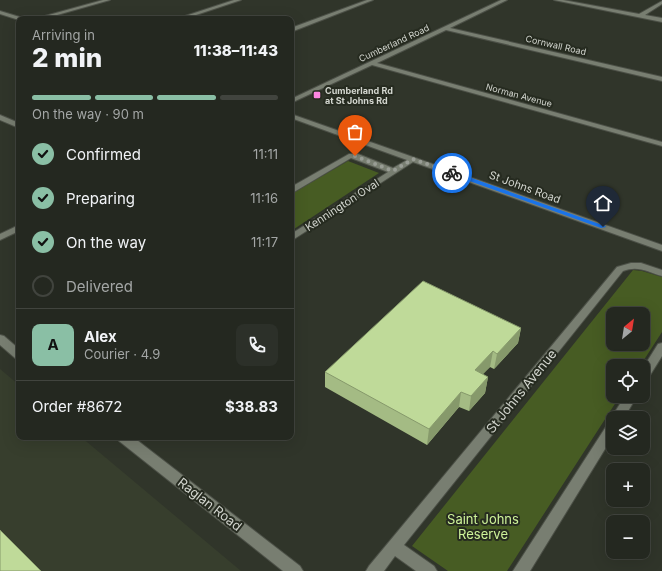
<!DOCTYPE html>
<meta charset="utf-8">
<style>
:root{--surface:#242820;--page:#2c3029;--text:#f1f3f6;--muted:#a3a6a5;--line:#41443e;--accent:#8abfa5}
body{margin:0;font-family:Inter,sans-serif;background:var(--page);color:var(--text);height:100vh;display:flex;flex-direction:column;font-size:15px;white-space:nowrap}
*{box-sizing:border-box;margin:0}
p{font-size:13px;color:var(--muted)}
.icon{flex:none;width:22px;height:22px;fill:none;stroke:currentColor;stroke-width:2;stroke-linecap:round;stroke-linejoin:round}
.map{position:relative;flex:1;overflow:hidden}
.drawer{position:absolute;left:16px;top:16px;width:278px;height:424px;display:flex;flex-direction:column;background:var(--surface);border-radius:8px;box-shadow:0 4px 16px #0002,0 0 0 1px var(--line)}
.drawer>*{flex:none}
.needle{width:26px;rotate:30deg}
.tools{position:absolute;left:606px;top:307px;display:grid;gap:8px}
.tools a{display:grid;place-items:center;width:44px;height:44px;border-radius:8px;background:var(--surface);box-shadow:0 4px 16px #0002,0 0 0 1px var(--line);font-size:20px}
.pin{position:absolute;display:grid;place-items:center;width:34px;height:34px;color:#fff;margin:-41px -17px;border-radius:50% 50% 50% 0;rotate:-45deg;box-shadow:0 0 4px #0007}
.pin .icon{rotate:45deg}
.courier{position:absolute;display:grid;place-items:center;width:40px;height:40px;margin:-20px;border:3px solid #1a73e8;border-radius:50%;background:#fff;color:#222;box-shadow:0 1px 5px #0007}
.overview em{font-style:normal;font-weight:800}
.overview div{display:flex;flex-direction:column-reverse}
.overview{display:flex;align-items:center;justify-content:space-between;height:68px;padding:0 16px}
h1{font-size:26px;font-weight:800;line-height:30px}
.bar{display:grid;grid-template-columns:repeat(4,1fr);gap:6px 4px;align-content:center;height:48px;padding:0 16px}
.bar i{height:5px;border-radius:3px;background:var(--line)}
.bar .current{background:var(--accent)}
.bar p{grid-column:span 4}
.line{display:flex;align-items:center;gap:10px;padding:0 16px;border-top:1px solid var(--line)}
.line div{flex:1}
.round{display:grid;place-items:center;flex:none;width:42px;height:42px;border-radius:8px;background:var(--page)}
ol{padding:0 16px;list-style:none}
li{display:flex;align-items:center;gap:12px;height:44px}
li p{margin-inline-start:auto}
li .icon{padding:4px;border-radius:50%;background:var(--accent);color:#111;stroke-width:4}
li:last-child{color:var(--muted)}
li i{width:22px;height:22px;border:2px solid var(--line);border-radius:50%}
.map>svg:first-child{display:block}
</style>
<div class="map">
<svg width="662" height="571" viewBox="0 0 662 571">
<rect width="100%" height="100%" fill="#30352a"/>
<polygon fill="#373e2d" points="0,369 19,385 19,437 81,437 241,571 0,571"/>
<g fill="#475c23" fill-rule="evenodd">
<polygon points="348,161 379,173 291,231 291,194"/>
<path d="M633,270L642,271L662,277V332L640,366H613V396H620L507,571H448L412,546ZM613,314H643V344H613Z"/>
</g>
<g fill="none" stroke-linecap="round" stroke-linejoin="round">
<defs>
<g id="street">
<polygon points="103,0 110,0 43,19 34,19"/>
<polygon points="234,0 241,0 184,19 176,19"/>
<polygon points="367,0 373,0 291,32 291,28"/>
<polygon points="501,0 507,0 450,28 662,77 662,81 446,30 377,63 662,142 662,146 372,65 291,103 291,99"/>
<polygon points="554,0 563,0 639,14 662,1 662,4 645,15 662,18 662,22"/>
<polygon points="0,11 23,18 24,19 19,20 0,14"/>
<polygon points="291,114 662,245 662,251 413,162 291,241 291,234 388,172 351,158 294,192 291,192 291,187 349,154 358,154 393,168 407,160 291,118"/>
<polygon points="0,115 19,123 19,128 0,120"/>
<polygon points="19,225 19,231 0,240 0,234"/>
<path d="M631,263H641L662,270V276C648,272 638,265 623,271L404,545L434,566L437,571H416L395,556L384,571H366L369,566L617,267Z"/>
<polygon points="0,335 4,336 19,349 19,359 15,358 0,345"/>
<polygon points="662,343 662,356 647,380 643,381 643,368 658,344"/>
<polygon points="625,396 637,396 624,418 613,418 613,436 530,571 513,571 609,422 612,420 611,418"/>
<polygon points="118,437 133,437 300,566 303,571 283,571 119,441"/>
</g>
</defs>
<use href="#street" stroke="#4c5047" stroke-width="2"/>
<use href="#street" fill="#787e71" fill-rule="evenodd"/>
</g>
<polygon fill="#a4bb84" points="521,328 518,343 494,369 490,367 482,374 488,377 485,393 469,411 459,407 427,445 325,387 325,372"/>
<g fill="#86996b">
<polygon points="521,328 518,343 494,369 497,354"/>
<polygon points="493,351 490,367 472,386 475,370"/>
<polygon points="488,377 485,393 469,411 471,396"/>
<polygon points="461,392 459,407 427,445 429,429"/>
</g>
<g fill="#bfda99" stroke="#86996b">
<polygon points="423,281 521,328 497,354 493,351 475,370 488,377 471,396 461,392 429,429 325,372"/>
<polygon points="0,530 41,571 0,571"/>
</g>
<polygon fill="#1a73e8" points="452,171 605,226 606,227 601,228 450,174 450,173"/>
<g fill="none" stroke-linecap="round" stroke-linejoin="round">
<polyline stroke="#999d95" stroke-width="4" stroke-dasharray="0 7.2" points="355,156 393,171 413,159 452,173"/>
</g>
<rect fill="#fd86e1" stroke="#262b20" stroke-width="1.5" x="313" y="91" width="8" height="8" rx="2"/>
<g text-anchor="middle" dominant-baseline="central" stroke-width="4" stroke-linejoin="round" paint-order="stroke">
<g font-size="9" fill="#d2d5ce" stroke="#262b20">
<text transform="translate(394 43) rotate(-25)">Cumberland Road</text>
<text transform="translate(556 45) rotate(13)">Cornwall Road</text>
<text transform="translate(519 95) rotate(15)">Norman Avenue</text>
</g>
<g font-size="9" font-weight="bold" fill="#d2d5ce" stroke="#262b20" text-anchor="start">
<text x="325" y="90">Cumberland Rd<tspan x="325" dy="10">at St Johns Rd</tspan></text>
</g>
<g font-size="11" fill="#d2d5ce" stroke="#262b20">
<text transform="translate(525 187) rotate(20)">St Johns Road</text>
<text transform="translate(342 205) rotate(-33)">Kennington Oval</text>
</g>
<g font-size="13" fill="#d2d5ce" stroke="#262b20">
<text transform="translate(521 391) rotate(-51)">St Johns Avenue</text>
<text transform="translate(210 504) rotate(38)">Raglan Road</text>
</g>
<g font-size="13" fill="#cef399" stroke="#262b20">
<text x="483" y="519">Saint Johns<tspan x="483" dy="15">Reserve</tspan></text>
</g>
</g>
</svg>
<div class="tools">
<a><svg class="needle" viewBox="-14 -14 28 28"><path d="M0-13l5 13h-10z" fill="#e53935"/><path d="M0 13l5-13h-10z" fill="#a3a6a5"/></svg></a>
<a><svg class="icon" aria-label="locate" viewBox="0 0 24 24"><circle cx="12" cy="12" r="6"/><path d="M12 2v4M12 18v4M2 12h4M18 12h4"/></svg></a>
<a><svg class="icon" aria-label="layers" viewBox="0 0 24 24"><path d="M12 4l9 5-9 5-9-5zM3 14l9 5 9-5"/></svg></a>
<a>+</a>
<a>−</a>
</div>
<div class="pin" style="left:355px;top:156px;background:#ea580c"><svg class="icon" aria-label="bag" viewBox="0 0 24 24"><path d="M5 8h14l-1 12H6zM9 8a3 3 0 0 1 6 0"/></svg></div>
<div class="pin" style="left:603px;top:227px;background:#1f2937"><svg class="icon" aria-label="home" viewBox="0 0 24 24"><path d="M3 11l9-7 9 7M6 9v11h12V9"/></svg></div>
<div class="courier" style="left:452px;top:173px"><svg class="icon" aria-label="bike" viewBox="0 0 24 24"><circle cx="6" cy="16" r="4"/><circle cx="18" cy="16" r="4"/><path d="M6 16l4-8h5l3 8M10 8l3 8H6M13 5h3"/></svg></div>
<section class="drawer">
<div class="overview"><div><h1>2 min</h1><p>Arriving in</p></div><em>11:38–11:43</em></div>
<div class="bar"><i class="current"></i><i class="current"></i><i class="current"></i><i></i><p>On the way · 90 m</p></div>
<ol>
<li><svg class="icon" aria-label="check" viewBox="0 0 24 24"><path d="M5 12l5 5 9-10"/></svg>Confirmed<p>11:11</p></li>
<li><svg class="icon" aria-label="check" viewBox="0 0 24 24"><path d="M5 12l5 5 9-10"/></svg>Preparing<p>11:16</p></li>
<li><svg class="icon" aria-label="check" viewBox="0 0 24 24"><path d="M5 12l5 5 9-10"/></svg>On the way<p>11:17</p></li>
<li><i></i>Delivered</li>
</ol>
<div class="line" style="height:72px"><b class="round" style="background:var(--accent);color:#111">A</b><div><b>Alex</b><p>Courier · 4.9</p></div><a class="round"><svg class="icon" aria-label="phone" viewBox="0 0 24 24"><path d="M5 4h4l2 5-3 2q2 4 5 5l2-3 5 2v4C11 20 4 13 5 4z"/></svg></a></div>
<div class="line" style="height:52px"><div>Order #8672</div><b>$38.83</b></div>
</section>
</div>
